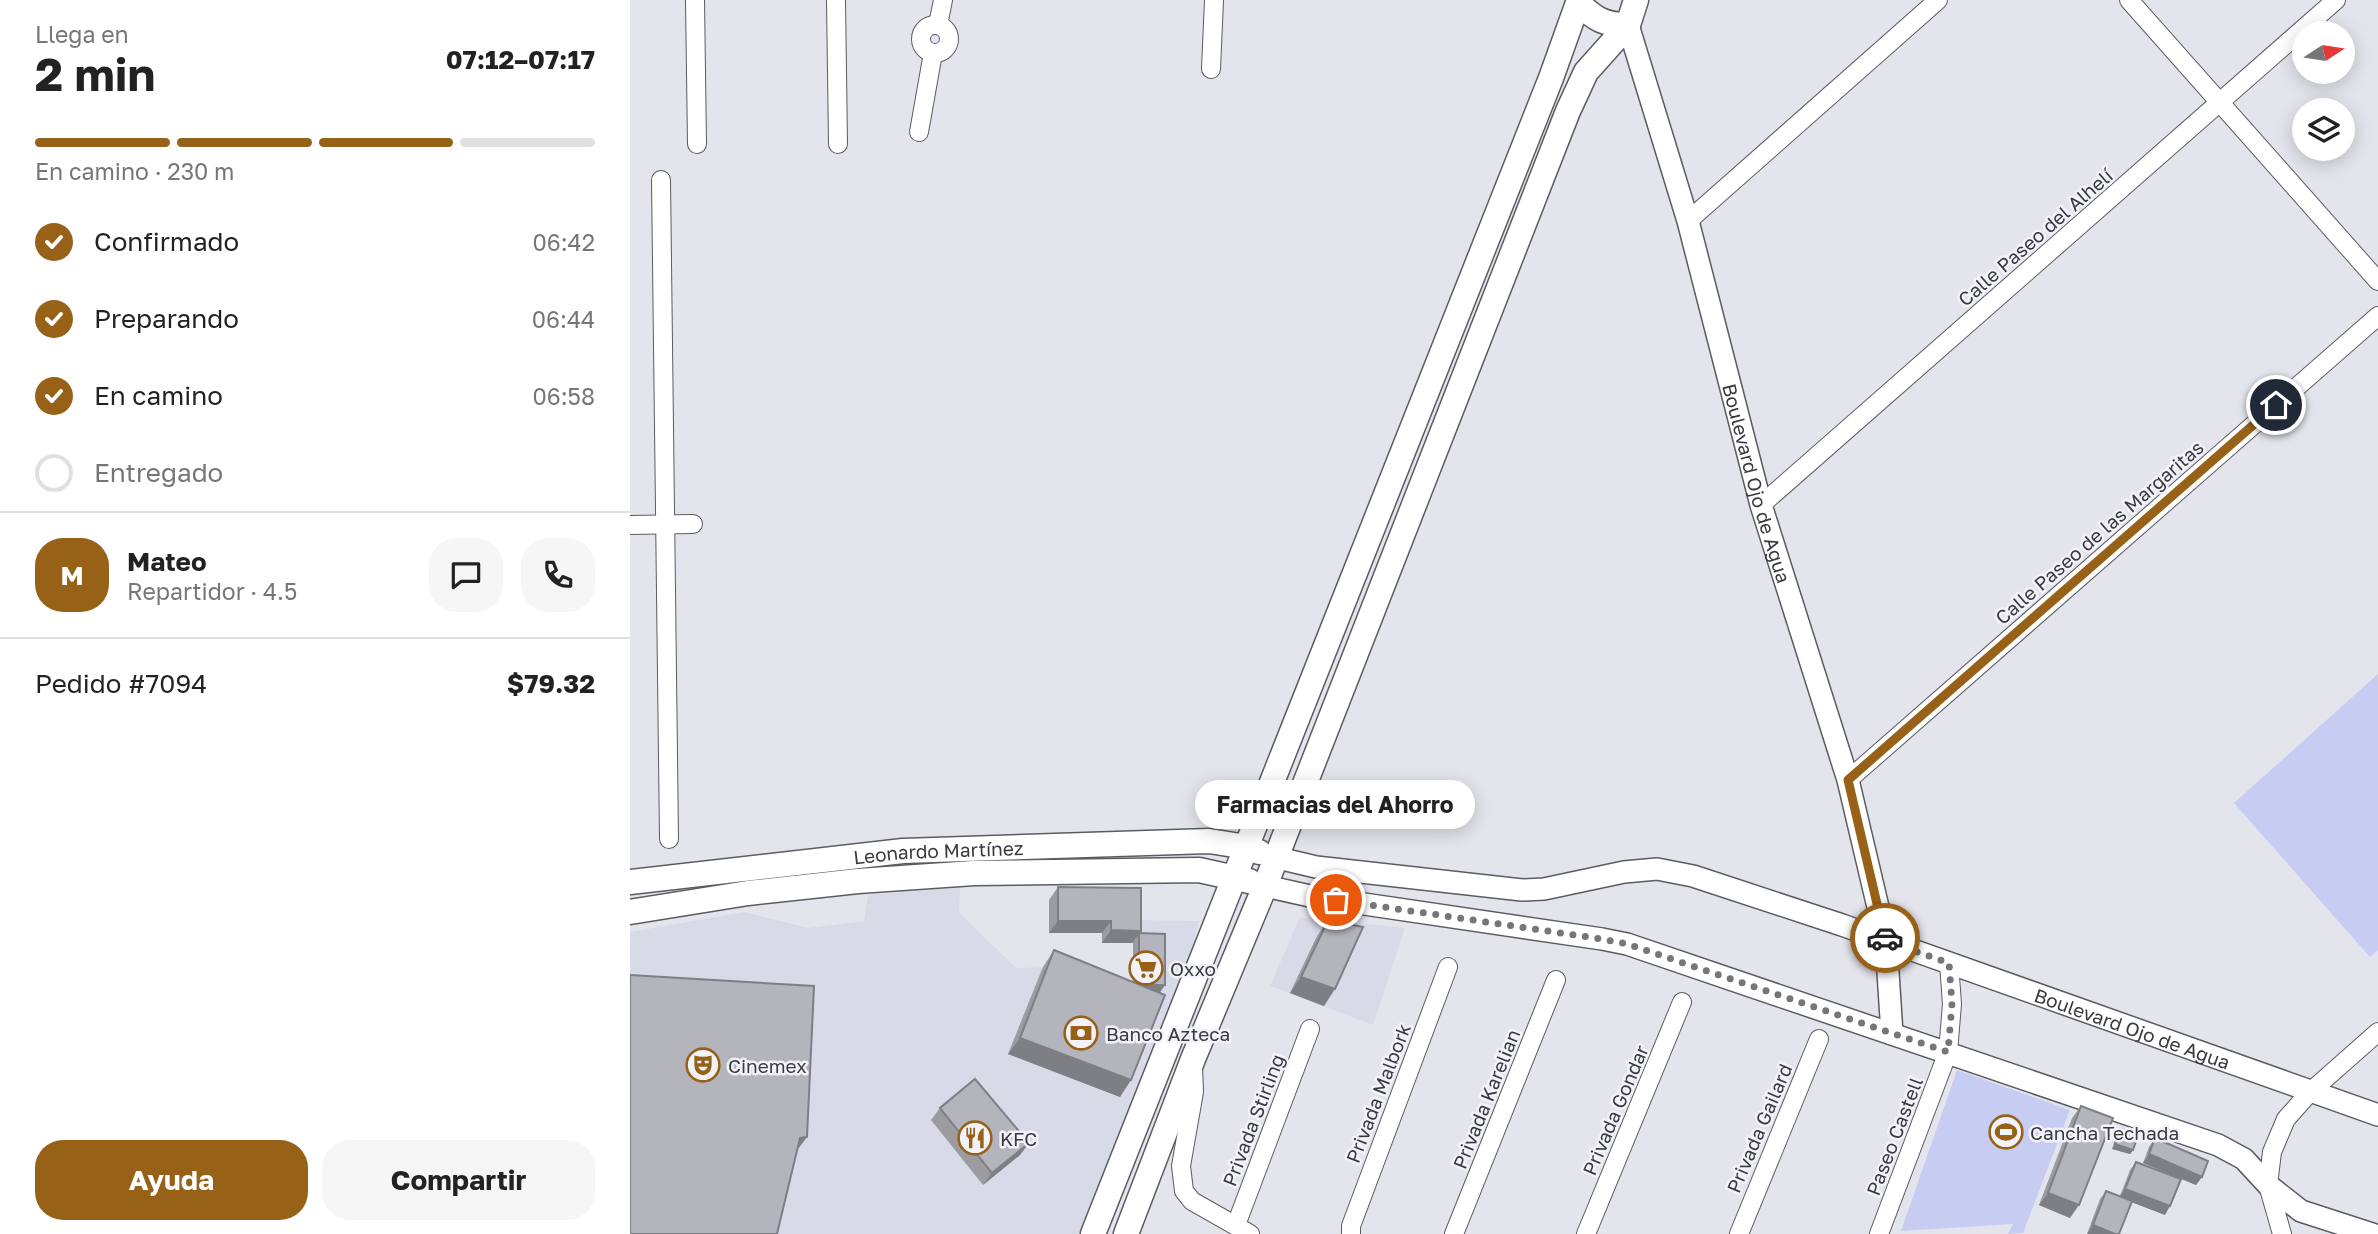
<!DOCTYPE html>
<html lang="es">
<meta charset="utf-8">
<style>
:root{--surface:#fff;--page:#f6f6f6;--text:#222;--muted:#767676;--line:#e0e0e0;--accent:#976218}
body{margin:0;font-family:"Golos Text",sans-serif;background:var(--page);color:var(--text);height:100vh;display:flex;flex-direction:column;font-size:26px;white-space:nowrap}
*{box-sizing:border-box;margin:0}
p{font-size:23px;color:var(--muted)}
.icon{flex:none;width:38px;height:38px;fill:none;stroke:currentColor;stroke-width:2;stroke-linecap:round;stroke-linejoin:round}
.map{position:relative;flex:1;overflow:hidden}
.drawer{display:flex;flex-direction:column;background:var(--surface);width:630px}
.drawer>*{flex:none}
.needle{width:46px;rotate:78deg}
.controls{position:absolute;left:1662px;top:21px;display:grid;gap:14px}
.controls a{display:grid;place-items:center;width:63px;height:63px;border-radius:50%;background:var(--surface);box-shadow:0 4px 18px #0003;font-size:35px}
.pin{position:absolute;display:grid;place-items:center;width:60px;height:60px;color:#fff;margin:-30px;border:4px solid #fff;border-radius:50%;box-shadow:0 2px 7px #0007}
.courier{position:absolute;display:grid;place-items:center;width:70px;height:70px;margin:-35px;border:5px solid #976218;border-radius:50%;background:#fff;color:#222;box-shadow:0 2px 9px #0007}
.bubble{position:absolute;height:49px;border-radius:24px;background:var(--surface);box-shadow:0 4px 18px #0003;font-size:23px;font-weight:700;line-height:49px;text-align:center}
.head em{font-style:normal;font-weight:700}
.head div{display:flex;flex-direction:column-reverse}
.head{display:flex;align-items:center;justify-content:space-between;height:119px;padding:0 35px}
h1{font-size:46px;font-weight:700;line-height:52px}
.bar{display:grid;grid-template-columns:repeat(4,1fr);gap:10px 7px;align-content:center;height:84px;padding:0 35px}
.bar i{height:9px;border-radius:5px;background:var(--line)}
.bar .on{background:var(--accent)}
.bar p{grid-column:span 4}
.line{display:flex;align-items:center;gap:18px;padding:0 35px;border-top:2px solid var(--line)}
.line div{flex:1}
.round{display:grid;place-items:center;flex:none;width:74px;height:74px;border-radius:28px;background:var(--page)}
ol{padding:0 35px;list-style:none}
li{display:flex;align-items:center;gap:21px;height:77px}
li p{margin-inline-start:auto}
li .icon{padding:7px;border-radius:50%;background:var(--accent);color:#fff;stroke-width:4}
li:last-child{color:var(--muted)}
li i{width:38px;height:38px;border:4px solid var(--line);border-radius:50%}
.button{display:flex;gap:14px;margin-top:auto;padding:14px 35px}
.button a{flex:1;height:80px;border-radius:28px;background:var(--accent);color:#fff;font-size:28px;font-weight:700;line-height:80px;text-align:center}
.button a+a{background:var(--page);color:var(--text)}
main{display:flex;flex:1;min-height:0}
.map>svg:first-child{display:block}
</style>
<main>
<section class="drawer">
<div class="head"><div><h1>2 min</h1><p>Llega en</p></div><em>07:12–07:17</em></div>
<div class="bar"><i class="on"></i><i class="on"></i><i class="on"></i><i></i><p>En camino · 230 m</p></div>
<ol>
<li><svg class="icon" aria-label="check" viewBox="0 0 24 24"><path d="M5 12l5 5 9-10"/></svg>Confirmado<p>06:42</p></li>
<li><svg class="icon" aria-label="check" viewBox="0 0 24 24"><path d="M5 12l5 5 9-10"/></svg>Preparando<p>06:44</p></li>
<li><svg class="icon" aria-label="check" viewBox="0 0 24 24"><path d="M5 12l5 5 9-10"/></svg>En camino<p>06:58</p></li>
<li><i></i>Entregado</li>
</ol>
<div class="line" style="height:126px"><b class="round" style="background:var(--accent);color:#fff">M</b><div><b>Mateo</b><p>Repartidor · 4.5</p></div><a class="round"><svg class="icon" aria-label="chat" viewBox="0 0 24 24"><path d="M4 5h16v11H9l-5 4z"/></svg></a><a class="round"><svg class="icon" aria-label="phone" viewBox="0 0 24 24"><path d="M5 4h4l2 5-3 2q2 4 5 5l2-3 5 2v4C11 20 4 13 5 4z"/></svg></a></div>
<div class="line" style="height:91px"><div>Pedido #7094</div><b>$79.32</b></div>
<div class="button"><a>Ayuda</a><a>Compartir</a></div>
</section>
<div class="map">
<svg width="1748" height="1234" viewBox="0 0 1748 1234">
<rect width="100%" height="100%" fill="#e4e5ec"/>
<g fill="#d8dae8">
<polygon points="330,888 329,912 386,968 424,967 503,993 503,920 569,921 551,994 478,1163 451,1234 0,1234 0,932 114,912 179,928 234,921 238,895"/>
<polygon points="670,917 775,928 743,1025 640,986"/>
</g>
<g fill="#c7ccf3">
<polygon points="1748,674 1748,950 1740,957 1604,803"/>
<polygon points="1327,1070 1440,1110 1393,1233 1378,1234 1383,1224 1271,1231"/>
</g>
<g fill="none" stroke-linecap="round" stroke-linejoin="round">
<defs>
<g id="minor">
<polyline points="65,0 67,144"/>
<polyline points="206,0 208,144"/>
<polyline points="1499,0 1748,281"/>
<polyline points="308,25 313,0"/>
<circle cx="305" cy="39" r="14"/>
<polyline points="581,69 584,0"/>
<polyline points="289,132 303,53"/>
<polyline points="31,180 39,839"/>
<polyline points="1058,221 1308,0"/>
<polyline points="1131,505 1706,0"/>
<polyline points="0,525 63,524"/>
<polyline points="1218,780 1748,316"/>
<polyline points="563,1066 564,1092 551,1166 554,1191 562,1201 620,1234"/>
<polyline points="606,1225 680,1029"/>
<polyline points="721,1234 721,1226 818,967"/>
<polyline points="824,1234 926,980"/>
<polyline points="956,1234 1052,1002"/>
<polyline points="1109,1234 1189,1039"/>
<polyline points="1249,1234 1318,1052 1322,1004 1319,963"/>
<polyline points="1652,1234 1638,1185 1642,1152 1656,1119 1679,1093 1748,1032"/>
</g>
<g id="tertiary">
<path id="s1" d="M998,25L1058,221L1131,505L1218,780L1256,941L1262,1034"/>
<path id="s2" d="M644,857L686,867L892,890L914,889L994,872L1027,869L1063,876L1212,925L1748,1115"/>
<polyline points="635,886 680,896 972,939 997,944 1588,1145 1614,1159 1638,1185 1671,1211 1742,1234"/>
</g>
<g id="secondary">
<path d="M948,3C965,19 974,25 998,25"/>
<path id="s3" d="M0,882L273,851L579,841L617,847L629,852"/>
<polyline points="0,912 118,893 228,881 344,873 569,870 619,881"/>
<polyline points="463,1234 921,78 949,0"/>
<polyline points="496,1234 563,1059 635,886 938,111 956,72 998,25 1006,0"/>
</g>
</defs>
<use href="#minor" stroke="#5b5c62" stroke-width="20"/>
<use href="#tertiary" stroke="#5b5c62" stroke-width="24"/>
<use href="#secondary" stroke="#5b5c62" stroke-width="27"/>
<use href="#minor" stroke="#fff" stroke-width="18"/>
<use href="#tertiary" stroke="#fff" stroke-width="21"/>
<use href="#secondary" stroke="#fff" stroke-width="24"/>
</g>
<g fill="#9b9ca2">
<polygon points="428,887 509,933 530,993 490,1097 378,1054 413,967 424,950 503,982 503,942 502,943 472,943 472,933 419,933 419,900"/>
<polygon points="698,920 694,1006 660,993 687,936"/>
<polygon points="1451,1106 1440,1218 1409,1205 1442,1118"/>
<polygon points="310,1108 390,1155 353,1185 301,1120"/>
<polygon points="1490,1129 1503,1150 1500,1154 1482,1149 1487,1133"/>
<polygon points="1525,1138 1572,1177 1566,1185 1513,1163 1519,1147"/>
<polygon points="1506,1162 1535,1215 1501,1202 1457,1234 1470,1199 1476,1191 1490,1196 1500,1170"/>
</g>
<g fill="#7e7f84">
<polygon points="428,921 481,921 472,933 419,933"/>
<polygon points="481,930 511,931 502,943 472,943"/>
<polygon points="671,977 705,989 694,1006 660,993"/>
<polygon points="509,985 535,985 529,994"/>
<polygon points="390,1038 501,1080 490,1097 378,1054"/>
<polygon points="177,1137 165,1153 170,1138"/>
<polygon points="399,1143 390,1155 353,1185 362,1173"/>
<polygon points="1485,1144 1503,1150 1500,1154 1482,1149"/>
<polygon points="1519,1154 1572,1177 1566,1185 1513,1163"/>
<polygon points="1495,1189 1540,1206 1535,1215 1489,1197"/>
<polygon points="1418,1193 1449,1205 1440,1218 1409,1205"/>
<polygon points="1463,1225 1485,1234 1457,1234"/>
</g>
<g fill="#b4b5bc" stroke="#7e7f84" stroke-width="2">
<polygon points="428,887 511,888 511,931 481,930 481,921 428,921"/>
<polygon points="698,920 733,927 705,989 671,977"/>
<polygon points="509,933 535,934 535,985 511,985 509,984"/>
<polygon points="424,950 535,995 501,1080 390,1038"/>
<polygon points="0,975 184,986 177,1137 170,1138 147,1234 0,1234"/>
<polygon points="345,1079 399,1143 362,1173 310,1108"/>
<polygon points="1451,1106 1483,1118 1449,1205 1418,1193"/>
<polygon points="1490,1129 1508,1135 1503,1150 1485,1144"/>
<polygon points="1525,1138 1578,1161 1572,1177 1519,1154"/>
<polygon points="1506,1162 1551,1179 1540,1206 1495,1189"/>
<polygon points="1476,1191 1502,1201 1489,1234 1485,1234 1463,1225"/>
</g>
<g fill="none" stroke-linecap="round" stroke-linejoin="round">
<polyline stroke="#76767a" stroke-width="7" stroke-dasharray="0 12.6" points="706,900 972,939 997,944 1318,1052 1322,1004 1319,963 1256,941 1255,938"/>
<polyline stroke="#976218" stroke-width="9" points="1255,938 1218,780 1646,405"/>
</g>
<defs>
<symbol id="supermarket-ring" viewBox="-11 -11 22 22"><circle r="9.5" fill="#f1f2fa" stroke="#976218" stroke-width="1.5"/><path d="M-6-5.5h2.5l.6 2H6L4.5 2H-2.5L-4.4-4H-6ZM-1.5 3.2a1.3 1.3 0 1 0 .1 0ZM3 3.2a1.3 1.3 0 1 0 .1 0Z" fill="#976218"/></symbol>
<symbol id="bank-ring" viewBox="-11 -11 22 22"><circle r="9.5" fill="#f1f2fa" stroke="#976218" stroke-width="1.5"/><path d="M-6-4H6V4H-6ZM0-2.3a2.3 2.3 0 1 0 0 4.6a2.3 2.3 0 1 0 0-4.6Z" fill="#976218"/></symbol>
<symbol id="theatre-ring" viewBox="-11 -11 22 22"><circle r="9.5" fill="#f1f2fa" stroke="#976218" stroke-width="1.5"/><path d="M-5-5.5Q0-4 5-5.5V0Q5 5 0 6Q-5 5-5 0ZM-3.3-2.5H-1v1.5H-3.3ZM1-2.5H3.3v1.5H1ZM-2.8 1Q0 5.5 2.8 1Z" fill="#976218"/></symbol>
<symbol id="stadium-ring" viewBox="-11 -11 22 22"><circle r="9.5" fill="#f1f2fa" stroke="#976218" stroke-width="1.5"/><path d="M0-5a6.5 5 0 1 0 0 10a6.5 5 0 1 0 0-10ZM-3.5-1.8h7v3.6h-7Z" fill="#976218"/></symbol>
<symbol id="restaurant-ring" viewBox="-11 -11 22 22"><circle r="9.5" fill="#f1f2fa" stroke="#976218" stroke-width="1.5"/><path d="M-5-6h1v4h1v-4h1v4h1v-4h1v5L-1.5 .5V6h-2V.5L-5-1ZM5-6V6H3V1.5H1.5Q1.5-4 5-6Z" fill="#976218"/></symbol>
</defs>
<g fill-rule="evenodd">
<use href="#supermarket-ring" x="497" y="949" width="38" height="38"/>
<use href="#bank-ring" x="432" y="1014" width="38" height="38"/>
<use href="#theatre-ring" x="54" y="1046" width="38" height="38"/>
<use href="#stadium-ring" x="1357" y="1113" width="38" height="38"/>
<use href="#restaurant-ring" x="326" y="1119" width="38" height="38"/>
</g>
<g text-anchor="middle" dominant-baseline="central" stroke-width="5" stroke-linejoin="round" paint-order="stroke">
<g font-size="19" fill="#3a3a3d" stroke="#f1f2fa">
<text transform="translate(1405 237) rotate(-41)">Calle Paseo del Alhelí</text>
<text stroke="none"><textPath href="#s1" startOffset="476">Boulevard Ojo de Agua</textPath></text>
<text transform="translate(1469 532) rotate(-41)">Calle Paseo de las Margaritas</text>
<text stroke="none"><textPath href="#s3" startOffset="310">Leonardo Martínez</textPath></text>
<text stroke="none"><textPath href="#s2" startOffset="889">Boulevard Ojo de Agua</textPath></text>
<text transform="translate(748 1093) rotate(-69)">Privada Malbork</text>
<text transform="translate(856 1099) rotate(-68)">Privada Karelian</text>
<text transform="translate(985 1110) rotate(-67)">Privada Gondar</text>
<text transform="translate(623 1120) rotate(-69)">Privada Stirling</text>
<text transform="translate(1129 1128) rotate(-67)">Privada Gailard</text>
<text transform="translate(1264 1136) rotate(-69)">Paseo Castell</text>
</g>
<g font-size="19" fill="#3a3a3d" stroke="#f1f2fa" text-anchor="start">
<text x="540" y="968">Oxxo</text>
<text x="476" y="1033">Banco Azteca</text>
<text x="98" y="1065">Cinemex</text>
<text x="1400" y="1132">Cancha Techada</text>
<text x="370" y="1138">KFC</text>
</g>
</g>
</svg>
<div class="controls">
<a><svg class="needle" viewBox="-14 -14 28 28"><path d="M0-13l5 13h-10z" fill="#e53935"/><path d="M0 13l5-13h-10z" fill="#767676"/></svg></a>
<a><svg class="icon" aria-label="layers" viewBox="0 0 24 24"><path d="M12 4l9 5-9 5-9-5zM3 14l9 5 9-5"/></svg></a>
</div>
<div class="pin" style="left:706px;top:900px;background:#ea580c"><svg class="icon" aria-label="bag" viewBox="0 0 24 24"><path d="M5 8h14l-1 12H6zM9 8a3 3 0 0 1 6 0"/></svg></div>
<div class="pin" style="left:1646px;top:405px;background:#1f2937"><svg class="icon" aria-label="home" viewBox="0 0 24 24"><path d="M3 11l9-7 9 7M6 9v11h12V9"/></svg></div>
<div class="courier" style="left:1255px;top:938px"><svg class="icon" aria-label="car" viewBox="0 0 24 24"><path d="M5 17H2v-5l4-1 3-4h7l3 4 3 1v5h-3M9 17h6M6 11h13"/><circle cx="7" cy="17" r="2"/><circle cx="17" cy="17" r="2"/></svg></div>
<div class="bubble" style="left:565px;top:780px;width:280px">Farmacias del Ahorro</div>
</div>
</main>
